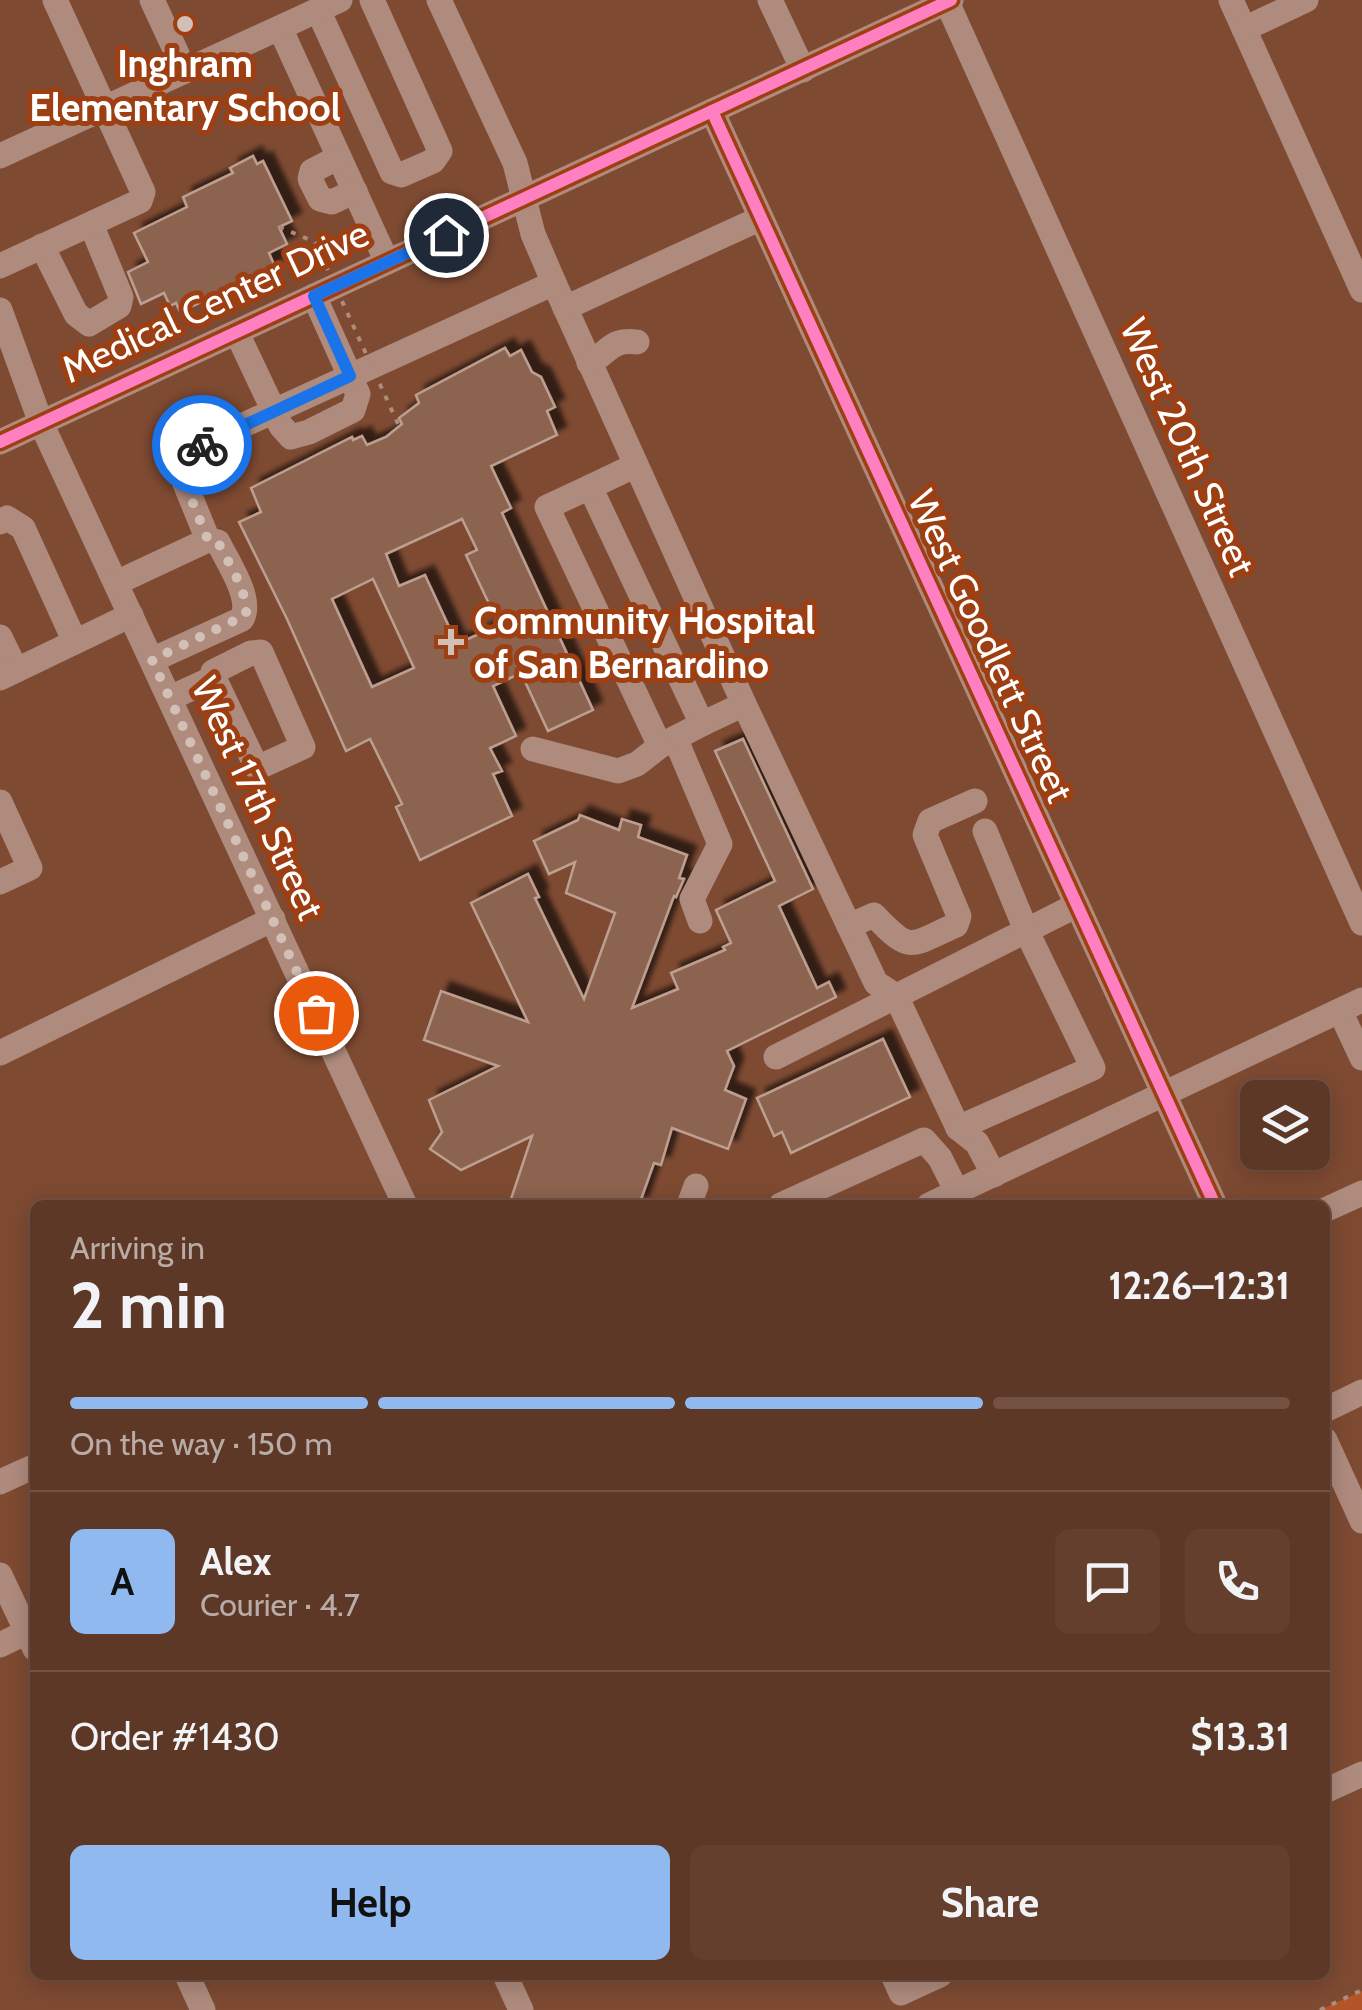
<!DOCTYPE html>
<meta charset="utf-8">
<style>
:root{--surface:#5e3826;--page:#643f2e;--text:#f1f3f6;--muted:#b9aca7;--line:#735243;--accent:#90b9f0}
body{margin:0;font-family:Cabin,sans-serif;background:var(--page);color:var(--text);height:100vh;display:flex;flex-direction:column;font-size:38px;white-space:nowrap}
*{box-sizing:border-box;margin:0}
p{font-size:32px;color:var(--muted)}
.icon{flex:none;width:55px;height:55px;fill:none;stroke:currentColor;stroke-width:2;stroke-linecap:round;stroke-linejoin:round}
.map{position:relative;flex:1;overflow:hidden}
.details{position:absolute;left:30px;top:1200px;width:1300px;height:780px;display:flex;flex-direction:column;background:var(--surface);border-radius:15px;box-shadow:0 5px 25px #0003,0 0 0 2px var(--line)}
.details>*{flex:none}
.controls{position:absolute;left:1240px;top:1080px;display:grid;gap:20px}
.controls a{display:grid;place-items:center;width:90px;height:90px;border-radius:15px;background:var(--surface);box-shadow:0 5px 25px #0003,0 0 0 2px var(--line);font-size:50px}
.pin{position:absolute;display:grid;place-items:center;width:85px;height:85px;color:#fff;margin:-42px;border:5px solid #fff;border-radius:50%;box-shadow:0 2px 10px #0007}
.courier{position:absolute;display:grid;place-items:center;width:100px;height:100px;margin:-50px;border:8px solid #1a73e8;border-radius:50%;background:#fff;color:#222;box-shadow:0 2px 12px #0007}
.headline em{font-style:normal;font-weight:700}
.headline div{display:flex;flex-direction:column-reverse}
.headline{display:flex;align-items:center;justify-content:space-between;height:170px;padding:0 40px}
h1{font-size:65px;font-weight:700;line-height:75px}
.bar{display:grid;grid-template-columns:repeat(4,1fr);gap:15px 10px;align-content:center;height:120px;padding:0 40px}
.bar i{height:12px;border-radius:8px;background:var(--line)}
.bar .current{background:var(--accent)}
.bar p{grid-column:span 4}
.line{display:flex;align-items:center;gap:25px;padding:0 40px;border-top:2px solid var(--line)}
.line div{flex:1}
.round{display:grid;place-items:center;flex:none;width:105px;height:105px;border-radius:15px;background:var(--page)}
.cta{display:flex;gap:20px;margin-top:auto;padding:20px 40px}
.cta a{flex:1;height:115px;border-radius:15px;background:var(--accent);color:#111;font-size:40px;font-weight:700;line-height:115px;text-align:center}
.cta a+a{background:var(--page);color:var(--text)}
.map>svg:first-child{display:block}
</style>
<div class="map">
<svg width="1362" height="2010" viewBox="0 0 1362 2010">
<defs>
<filter id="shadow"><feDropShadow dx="9" dy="-9" stdDeviation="2.5" flood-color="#0009"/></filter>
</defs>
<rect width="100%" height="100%" fill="#7e4a32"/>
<polygon fill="#b45529" points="1362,1991 1362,2010 1320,2010"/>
<g fill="#8c6350" stroke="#bc9f91" stroke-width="2.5" fill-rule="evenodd" filter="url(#shadow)">
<polygon points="253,156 257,164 263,161 292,221 279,227 287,244 269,253 275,267 180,312 176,303 170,306 164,293 141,304 128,272 148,262 134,233 187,207 183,197 233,173 230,168"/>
<path d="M505,348L510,356L521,350L532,372L541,377L555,407L547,411L557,435L491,466L511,508L502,513L593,710L548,731L521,673L493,686L516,736L490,748L502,771L493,774L512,816L420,860L396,807L402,804L370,739L346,751L287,619L239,522L261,512L251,488L352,437L353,440L362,436L367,445L386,437L402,424L399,418L419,403L416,395ZM462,519L477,550L466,555L499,625L457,644L425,575L399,586L386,554ZM373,579L414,668L372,687L332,599Z"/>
<polygon points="743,739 813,889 779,906 817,988 829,982 836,997 727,1051 734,1066 725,1090 746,1099 728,1149 672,1128 661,1165 654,1163 639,1205 509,1205 532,1136 461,1170 430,1149 442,1132 429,1100 498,1066 424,1040 441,991 528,1022 471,903 528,874 539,897 535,898 584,999 615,913 566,893 575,862 549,874 534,841 578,820 580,815 619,830 622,819 641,825 638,837 687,855 679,878 684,879 676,897 674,896 632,1008 678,989 671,973 725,950 723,947 731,943 716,910 775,881 715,751"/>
<polygon points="883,1039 910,1097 791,1153 782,1132 774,1136 757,1098"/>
</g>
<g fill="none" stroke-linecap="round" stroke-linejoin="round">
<polyline stroke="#ae8b7d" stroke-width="4" stroke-dasharray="5 8" stroke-linecap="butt" points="1320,2010 1362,1990"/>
<g stroke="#ae8b7d" stroke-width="25">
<polyline points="152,0 185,71"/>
<polyline points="439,0 515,163 533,234 554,283 744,704 702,724 590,487 634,466"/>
<polyline points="770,0 803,70"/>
<polyline points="1231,0 1362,290"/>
<polyline points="947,2 1362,923"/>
<polyline points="318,10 392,172 401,175 433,161 440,151 372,0"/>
<polyline points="280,28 387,262"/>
<polyline points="1244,29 1306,0"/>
<polyline points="712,111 1215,1205"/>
<polyline points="0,156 340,0"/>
<polyline points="339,157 312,171 310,179 320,199 332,202 355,191"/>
<polyline points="42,246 76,314 89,324 119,306 121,297 91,224"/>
<polyline points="0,266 140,201 143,192 55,0"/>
<polyline points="565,308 761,218"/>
<polyline points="0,310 41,423 405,1205"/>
<polyline points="237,333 281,426 291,437 309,432 353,410 358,394 314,296"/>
<path d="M589,363C608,354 610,338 637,342"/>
<polyline points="0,442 951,0"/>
<polyline points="590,487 547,507 660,746 702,724"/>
<polyline points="0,522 7,518 23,528 75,642"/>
<polyline points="208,540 184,481 181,460 189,450 554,283"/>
<path d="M116,583L208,540L218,542C228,563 253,598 242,619L152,660"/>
<polyline points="0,637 16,670"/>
<polyline points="0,678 131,615"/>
<polyline points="170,698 214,678 213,672 251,653 261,652 303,747 257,768 214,678"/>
<polyline points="744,704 876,983 896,996 958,1128 977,1143 994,1175"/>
<polyline points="675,738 720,844 692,899 700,921"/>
<polyline points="533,749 618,771 637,764 660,746"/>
<polyline points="0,802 30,868 0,882"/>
<path d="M849,926L874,915C911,954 909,946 956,925L959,916L925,835L930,821L975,801"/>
<polyline points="1340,1011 1362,1058"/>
<polyline points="0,1053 273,919"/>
<polyline points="776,1057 1077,905"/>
<polyline points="958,1128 1093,1068 1026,930 985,831"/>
<polyline points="689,1205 696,1186"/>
<polyline points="781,1205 924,1140 940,1158 957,1192"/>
<polyline points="929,1205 1362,1000"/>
<polyline points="1325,1210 1362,1193"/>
<polyline points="1325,1410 1362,1392"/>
<polyline points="1325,1440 1362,1521"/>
<polyline points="0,1482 35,1466"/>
<polyline points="0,1575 35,1649"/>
<polyline points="0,1645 35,1628"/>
<polyline points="1325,1791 1362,1774"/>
<polyline points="187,1975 203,2010"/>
<polyline points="505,1975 521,2010"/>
<polyline points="893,1975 901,1993 940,1975"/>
</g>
<polyline stroke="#ae8b7d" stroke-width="4" stroke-dasharray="5 8" stroke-linecap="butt" points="279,227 315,242 399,426"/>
<defs>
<g id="cycleway">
<polyline points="712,111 1215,1205"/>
<polyline points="0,442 951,0"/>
</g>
</defs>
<use href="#cycleway" stroke="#9d3f12" stroke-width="19"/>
<use href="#cycleway" stroke="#ff80c0" stroke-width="12"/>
</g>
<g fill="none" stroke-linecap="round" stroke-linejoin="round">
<path stroke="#d2c0b7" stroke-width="10" stroke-dasharray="0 18" d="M202,445L189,450L181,460L184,481L208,540L218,542C228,563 248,591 246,615L152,660L316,1013"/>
<polyline stroke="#1a73e8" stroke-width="12" points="202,445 350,376 314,296 446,235"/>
</g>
<g fill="#d2c0b7" stroke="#9d3f12" stroke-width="4">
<circle cx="185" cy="24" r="10"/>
<path d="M446 627h10v10h10v10h-10v10h-10v-10h-10v-10h10z"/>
</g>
<g text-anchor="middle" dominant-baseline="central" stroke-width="10" stroke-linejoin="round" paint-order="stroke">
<g font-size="38" font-weight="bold" fill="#fff" stroke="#9d3f12">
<text x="185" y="63">Inghram<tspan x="185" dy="44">Elementary School</tspan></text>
<text x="474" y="620" text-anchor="start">Community Hospital<tspan x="474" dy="44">of San Bernardino</tspan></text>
</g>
<g font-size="38" fill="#fff" stroke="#9d3f12">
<text transform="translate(215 301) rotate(-25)">Medical Center Drive</text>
<text transform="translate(1188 447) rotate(66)">West 20th Street</text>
<text transform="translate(991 646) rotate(65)">West Goodlett Street</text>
<text transform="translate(258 798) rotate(65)">West 17th Street</text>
</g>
</g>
</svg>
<div class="controls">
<a><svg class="icon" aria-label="layers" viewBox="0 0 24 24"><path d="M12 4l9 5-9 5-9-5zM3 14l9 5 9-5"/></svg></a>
</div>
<div class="pin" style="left:316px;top:1013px;background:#ea580c"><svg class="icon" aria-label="bag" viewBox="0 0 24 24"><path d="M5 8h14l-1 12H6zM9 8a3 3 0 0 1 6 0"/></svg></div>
<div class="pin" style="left:446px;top:235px;background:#1f2937"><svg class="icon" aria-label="home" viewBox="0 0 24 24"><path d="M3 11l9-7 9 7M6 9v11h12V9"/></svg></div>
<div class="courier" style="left:202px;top:445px"><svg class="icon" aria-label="bike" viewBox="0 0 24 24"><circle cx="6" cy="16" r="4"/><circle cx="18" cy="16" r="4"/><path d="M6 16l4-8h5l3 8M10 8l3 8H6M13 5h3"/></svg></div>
<section class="details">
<div class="headline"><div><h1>2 min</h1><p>Arriving in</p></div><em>12:26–12:31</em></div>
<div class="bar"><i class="current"></i><i class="current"></i><i class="current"></i><i></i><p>On the way · 150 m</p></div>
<div class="line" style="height:180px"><b class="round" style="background:var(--accent);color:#111">A</b><div><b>Alex</b><p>Courier · 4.7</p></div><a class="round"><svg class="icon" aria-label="chat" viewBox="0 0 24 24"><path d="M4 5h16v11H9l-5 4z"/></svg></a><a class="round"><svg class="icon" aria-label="phone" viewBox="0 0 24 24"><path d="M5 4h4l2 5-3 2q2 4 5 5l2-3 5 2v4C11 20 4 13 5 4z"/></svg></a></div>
<div class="line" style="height:130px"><div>Order #1430</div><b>$13.31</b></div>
<div class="cta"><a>Help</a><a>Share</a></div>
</section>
</div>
